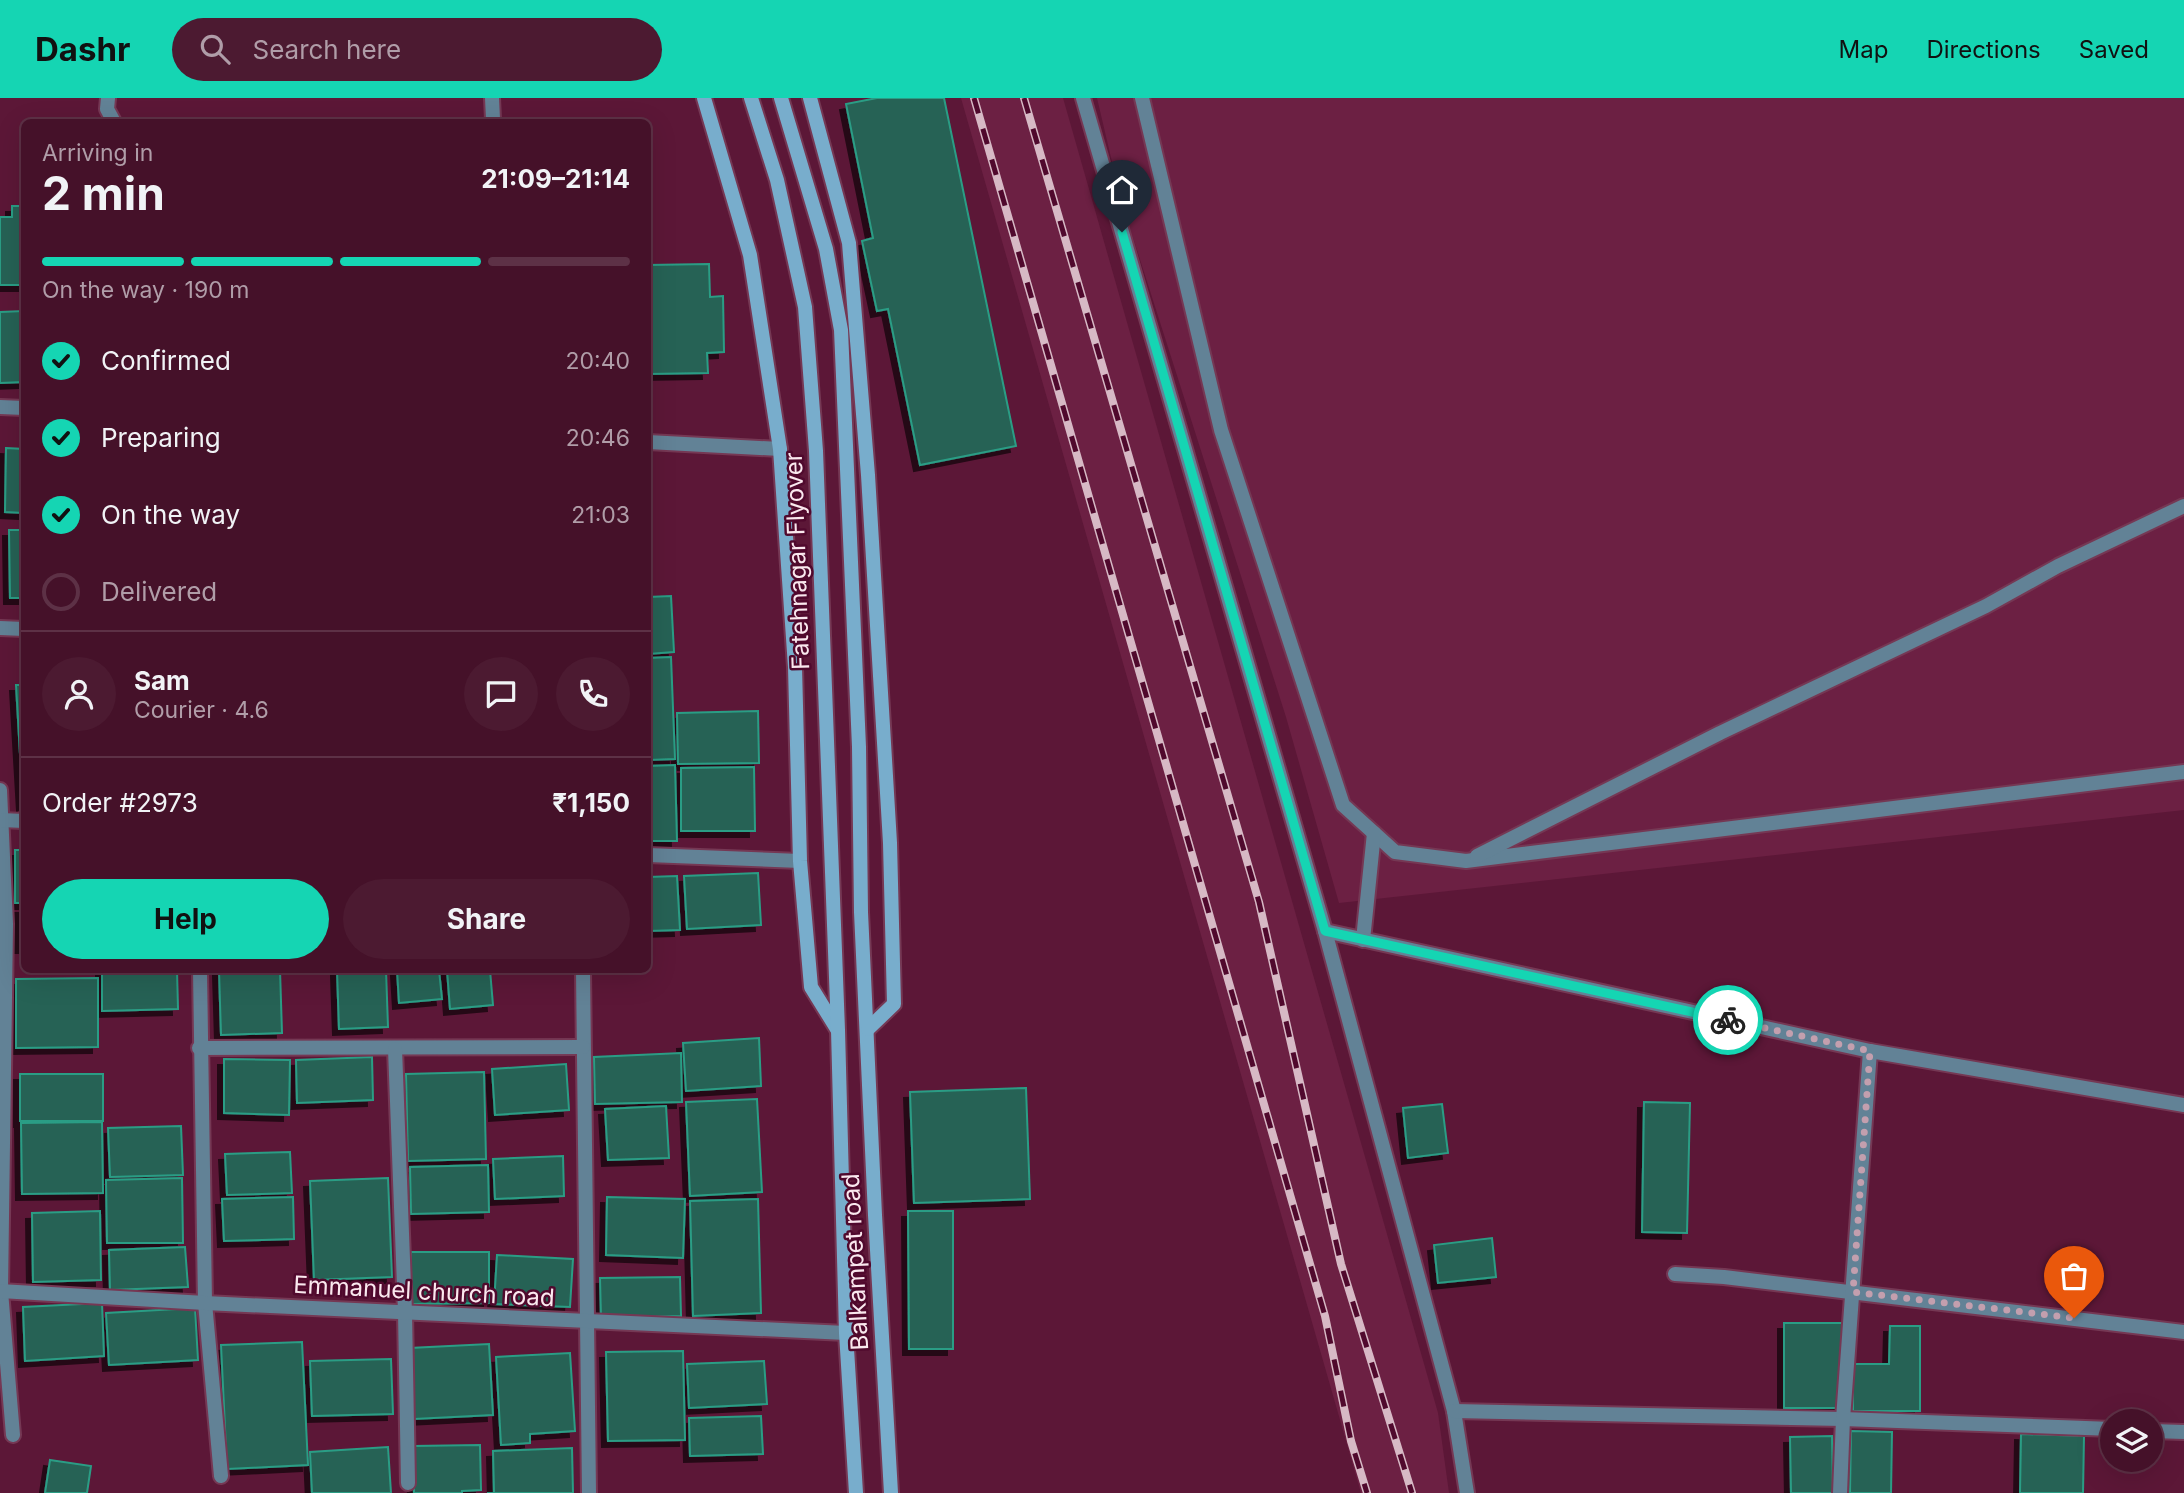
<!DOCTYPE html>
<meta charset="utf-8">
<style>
:root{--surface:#451129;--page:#4c1a31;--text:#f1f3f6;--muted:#b09da8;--line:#5d3146;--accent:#15d5b3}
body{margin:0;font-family:Inter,sans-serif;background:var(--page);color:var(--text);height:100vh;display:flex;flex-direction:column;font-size:26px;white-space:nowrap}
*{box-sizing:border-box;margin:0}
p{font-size:23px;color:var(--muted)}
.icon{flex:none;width:38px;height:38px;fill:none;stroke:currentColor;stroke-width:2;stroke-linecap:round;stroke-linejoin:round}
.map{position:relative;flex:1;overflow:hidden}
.details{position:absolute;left:21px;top:21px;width:630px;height:854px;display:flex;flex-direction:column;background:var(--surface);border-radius:10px;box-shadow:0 7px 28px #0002,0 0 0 2px var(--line)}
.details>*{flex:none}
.tools{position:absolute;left:2100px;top:1311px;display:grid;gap:14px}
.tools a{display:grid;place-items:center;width:63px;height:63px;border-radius:50%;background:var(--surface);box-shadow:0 7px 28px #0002,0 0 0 2px var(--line);font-size:35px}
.pin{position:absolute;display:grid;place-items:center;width:60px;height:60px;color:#fff;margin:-72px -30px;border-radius:50% 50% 50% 0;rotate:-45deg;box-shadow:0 0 7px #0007}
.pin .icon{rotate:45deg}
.courier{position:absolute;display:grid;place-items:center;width:70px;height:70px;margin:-35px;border:5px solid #15d5b3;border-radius:50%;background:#fff;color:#222;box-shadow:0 2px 9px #0007}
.headline em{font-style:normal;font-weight:700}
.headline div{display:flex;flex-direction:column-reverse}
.headline{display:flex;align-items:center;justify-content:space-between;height:119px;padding:0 21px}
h1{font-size:46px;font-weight:700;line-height:52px}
.bar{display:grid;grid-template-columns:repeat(4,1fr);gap:10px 7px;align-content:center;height:84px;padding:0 21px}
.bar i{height:9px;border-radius:5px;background:var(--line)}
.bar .selected{background:var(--accent)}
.bar p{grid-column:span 4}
.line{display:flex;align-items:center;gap:18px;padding:0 21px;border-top:2px solid var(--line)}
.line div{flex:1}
.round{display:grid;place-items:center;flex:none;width:74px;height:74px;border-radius:37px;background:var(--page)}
ol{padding:0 21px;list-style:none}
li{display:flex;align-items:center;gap:21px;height:77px}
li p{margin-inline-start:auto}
li .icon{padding:7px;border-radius:50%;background:var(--accent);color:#111;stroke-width:4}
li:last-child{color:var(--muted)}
li i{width:38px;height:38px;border:4px solid var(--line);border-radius:50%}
.cta{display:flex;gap:14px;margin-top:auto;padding:14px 21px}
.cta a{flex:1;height:80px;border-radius:42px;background:var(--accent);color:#111;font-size:28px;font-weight:700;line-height:80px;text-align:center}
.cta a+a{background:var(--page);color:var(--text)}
header{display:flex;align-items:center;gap:42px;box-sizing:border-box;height:98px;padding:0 35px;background:var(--accent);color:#111}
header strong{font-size:33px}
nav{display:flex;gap:38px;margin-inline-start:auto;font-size:24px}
.search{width:490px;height:63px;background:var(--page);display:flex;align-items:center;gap:18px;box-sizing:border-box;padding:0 24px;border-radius:38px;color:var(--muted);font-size:26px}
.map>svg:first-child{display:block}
</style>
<header>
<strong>Dashr</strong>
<div class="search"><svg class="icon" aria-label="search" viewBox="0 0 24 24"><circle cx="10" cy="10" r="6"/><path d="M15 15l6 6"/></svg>Search here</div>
<nav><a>Map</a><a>Directions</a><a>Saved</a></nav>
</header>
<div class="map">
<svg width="2184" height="1395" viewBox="0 0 2184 1395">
<defs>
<filter id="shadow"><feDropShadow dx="-6" dy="6" stdDeviation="0" flood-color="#0009"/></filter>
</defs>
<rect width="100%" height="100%" fill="#5c1737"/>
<g fill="#6c2043">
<polygon points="961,0 1063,0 1438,1315 1449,1395 1361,1395"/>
<polygon points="1097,0 2184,0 2184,712 1339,805 1286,619 1121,102"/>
</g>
<g fill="#266254" stroke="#2b9d85" stroke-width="2" filter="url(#shadow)">
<polygon points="877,0 944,0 1016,348 920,367 888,211 877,213 862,143 873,140 846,6"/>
<polygon points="12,108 24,108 24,187 0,187 0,119 12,119"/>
<polygon points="709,166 710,199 723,198 724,254 707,255 708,275 648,276 648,167"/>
<polygon points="24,213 24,284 0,285 0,214"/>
<polygon points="6,350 24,351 24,415 5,414"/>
<polygon points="9,432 24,432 24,500 10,500"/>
<polygon points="671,498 674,554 648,556 648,499"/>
<polygon points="671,559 675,661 648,662 648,560"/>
<polygon points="16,587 24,587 24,706 23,707"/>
<polygon points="758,613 759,665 678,666 677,615"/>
<polygon points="675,667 677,743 648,743 648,668"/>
<polygon points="754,669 755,733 681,733 681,670"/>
<rect x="15" y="752" width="9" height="53"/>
<polygon points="758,775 761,827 687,831 684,778"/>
<polygon points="677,778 680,832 648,833 648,779"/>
<rect x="20" y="809" width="4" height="40"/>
<polygon points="102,872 177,872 178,911 102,913"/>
<polygon points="219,872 280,872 282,935 221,937"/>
<polygon points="337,872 386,872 388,929 339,931"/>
<polygon points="397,872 439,872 442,901 399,905"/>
<polygon points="447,872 490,872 493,907 450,911"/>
<polygon points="98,880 98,949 16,950 16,881"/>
<polygon points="759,940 761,988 686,993 683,945"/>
<polygon points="681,955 682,1004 595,1006 594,959"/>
<polygon points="372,959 373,1002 297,1005 296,962"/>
<polygon points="224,961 290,962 289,1017 224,1015"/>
<polygon points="566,966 569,1012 495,1017 492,971"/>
<polygon points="484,974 486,1061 408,1063 406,976"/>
<rect x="20" y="976" width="83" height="47"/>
<polygon points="1026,990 1030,1101 914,1105 910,994"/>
<polygon points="757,1001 762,1094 690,1098 686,1004"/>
<polygon points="1644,1004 1690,1005 1687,1135 1642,1134"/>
<polygon points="1442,1006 1448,1055 1408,1060 1403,1010"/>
<polygon points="666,1008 669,1060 608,1062 605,1011"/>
<polygon points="102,1024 103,1095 22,1096 21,1025"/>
<polygon points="181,1028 183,1077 110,1079 108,1030"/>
<polygon points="290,1054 292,1095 227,1097 225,1056"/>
<polygon points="563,1058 564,1098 495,1101 493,1061"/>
<polygon points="488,1067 489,1114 411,1116 410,1069"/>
<polygon points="182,1080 183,1145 107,1145 106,1082"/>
<polygon points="388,1080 392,1179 314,1182 310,1083"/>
<polygon points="293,1099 294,1141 224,1143 222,1101"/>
<polygon points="607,1099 685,1101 683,1160 606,1157"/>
<polygon points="758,1101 761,1215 693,1218 690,1103"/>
<polygon points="100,1113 101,1182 33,1184 32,1115"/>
<polygon points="908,1113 953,1113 953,1251 909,1251"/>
<polygon points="1492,1140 1496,1179 1438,1185 1434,1147"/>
<polygon points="185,1149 188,1189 110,1192 109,1152"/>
<polygon points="411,1154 489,1154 489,1205 411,1206"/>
<polygon points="497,1157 573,1161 570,1209 494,1206"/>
<polygon points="680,1179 681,1218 601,1220 600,1180"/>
<polygon points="102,1205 104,1258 25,1263 23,1209"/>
<polygon points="195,1210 198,1262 109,1267 106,1215"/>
<rect x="1784" y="1225" width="58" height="85"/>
<polygon points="1890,1228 1920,1228 1920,1313 1853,1313 1853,1266 1889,1266"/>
<polygon points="302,1244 308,1367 227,1371 221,1247"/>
<polygon points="489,1246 493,1317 414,1321 410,1250"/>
<polygon points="683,1253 685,1342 608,1343 606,1254"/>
<polygon points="570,1255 575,1333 530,1336 530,1345 501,1347 496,1259"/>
<polygon points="391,1261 393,1316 312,1318 310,1263"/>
<polygon points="764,1263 767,1306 689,1310 687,1266"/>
<polygon points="761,1318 763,1356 690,1358 689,1320"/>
<polygon points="1851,1333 1892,1334 1891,1395 1850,1395"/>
<polygon points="2021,1336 2084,1338 2083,1395 2020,1395"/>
<polygon points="1832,1338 1833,1395 1791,1395 1790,1339"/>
<polygon points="480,1347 481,1392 462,1393 462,1395 414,1395 413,1348"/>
<polygon points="388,1349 391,1395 312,1395 310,1354"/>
<polygon points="572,1350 573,1395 487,1395 494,1395 493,1353"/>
<polygon points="50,1362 91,1368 87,1395 45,1395"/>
</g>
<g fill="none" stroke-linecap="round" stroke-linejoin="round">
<defs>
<g id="lane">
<polyline points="108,0 107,11 114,24"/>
<polyline points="1142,0 1221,332 1343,707 1395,754 1466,763 2184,674"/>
<polyline points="491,24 493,21 492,0"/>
<polyline points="1477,758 1720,635 1986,508 2058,468 2184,408"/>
<polyline points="1363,842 1374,735"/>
</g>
<g id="street">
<polyline points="1083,0 1325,833 1870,953 2184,1007"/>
<polyline points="0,309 24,310"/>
<polyline points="648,344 780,351"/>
<polyline points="0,530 24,531"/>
<polyline points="0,692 6,826 1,1193 13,1337"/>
<polyline points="1,722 24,723"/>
<polyline points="648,757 800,763"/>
<polyline points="1325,833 1454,1313 1467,1395"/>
<polyline points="200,872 205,1205 221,1378"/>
<polyline points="583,872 589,1395"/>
<polyline points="199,950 583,949"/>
<polyline points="395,951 405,1214 408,1385"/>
<polyline points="1675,1176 1724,1179 2184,1234"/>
<polyline points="0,1193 205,1205 846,1235"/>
<polyline points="1454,1313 1843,1321 2112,1331"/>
<polyline points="2151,1333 2184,1334"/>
<polyline points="1840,1395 1843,1321 1870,953"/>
</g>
<g id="secondary">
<polyline points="704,0 750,157 780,351 795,569 800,763 811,889 837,931"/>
<polyline points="751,0 777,82 805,209 816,353 838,932 846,1235 856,1395"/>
<polyline points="781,0 826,151 841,232 859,649 861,814 875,1117 891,1395"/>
<polyline points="810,0 849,145 868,377 890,745 894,906 868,931"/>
</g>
</defs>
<use href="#lane" stroke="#753854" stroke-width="18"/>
<use href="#street" stroke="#753854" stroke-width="18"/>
<use href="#secondary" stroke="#753854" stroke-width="18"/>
<use href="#lane" stroke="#628296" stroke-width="14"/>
<use href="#street" stroke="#628296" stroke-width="14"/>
<use href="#secondary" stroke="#78adcc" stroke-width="14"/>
<defs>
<g id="rail">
<polyline points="974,0 1325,1218 1351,1343 1367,1395"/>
<polyline points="1024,0 1259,804 1341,1166 1412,1395"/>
</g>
</defs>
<use href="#rail" stroke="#d7b9c5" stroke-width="8"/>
<use href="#rail" stroke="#50092d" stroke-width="5" stroke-dasharray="16" stroke-linecap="butt"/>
</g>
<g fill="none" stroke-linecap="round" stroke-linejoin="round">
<polyline stroke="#c39fae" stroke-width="7" stroke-dasharray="0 12.6" points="1728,922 1870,953 1853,1194 2074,1220"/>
<polyline stroke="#15d5b3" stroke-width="9" points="1122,134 1325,833 1728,922"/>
</g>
<g text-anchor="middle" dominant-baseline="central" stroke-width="5" stroke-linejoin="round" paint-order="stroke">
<g font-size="24" fill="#fae8ee" stroke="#50092d">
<text transform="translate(797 463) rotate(-92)">Fatehnagar Flyover</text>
<text transform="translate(855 1164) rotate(-93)">Balkampet road</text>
<text transform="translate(424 1193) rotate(3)">Emmanuel church road</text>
</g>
</g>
</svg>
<div class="tools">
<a><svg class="icon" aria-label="layers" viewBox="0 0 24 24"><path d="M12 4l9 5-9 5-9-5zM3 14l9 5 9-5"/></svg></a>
</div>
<div class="pin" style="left:2074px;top:1220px;background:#ea580c"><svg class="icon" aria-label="bag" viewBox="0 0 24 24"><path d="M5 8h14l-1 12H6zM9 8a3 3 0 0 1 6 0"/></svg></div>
<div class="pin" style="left:1122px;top:134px;background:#1f2937"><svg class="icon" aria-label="home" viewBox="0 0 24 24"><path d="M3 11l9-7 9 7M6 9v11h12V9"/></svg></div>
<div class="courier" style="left:1728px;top:922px"><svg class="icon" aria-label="bike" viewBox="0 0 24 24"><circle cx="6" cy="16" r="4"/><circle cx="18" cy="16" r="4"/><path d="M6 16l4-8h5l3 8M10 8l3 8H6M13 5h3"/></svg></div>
<section class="details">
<div class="headline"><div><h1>2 min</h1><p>Arriving in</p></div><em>21:09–21:14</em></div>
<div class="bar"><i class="selected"></i><i class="selected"></i><i class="selected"></i><i></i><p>On the way · 190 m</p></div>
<ol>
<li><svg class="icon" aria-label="check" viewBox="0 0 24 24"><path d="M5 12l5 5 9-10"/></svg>Confirmed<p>20:40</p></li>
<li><svg class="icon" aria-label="check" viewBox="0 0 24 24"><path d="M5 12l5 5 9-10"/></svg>Preparing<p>20:46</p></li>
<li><svg class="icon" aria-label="check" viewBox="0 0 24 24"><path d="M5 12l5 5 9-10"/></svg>On the way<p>21:03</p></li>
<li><i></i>Delivered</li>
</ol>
<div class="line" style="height:126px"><a class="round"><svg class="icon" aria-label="person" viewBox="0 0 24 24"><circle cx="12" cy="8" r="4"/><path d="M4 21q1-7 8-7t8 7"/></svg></a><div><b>Sam</b><p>Courier · 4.6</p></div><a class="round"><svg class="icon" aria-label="chat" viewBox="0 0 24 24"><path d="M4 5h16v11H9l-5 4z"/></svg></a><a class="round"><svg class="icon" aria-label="phone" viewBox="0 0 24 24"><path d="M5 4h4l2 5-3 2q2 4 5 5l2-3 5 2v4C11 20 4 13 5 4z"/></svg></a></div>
<div class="line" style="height:91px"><div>Order #2973</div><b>₹1,150</b></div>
<div class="cta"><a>Help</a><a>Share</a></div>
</section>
</div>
